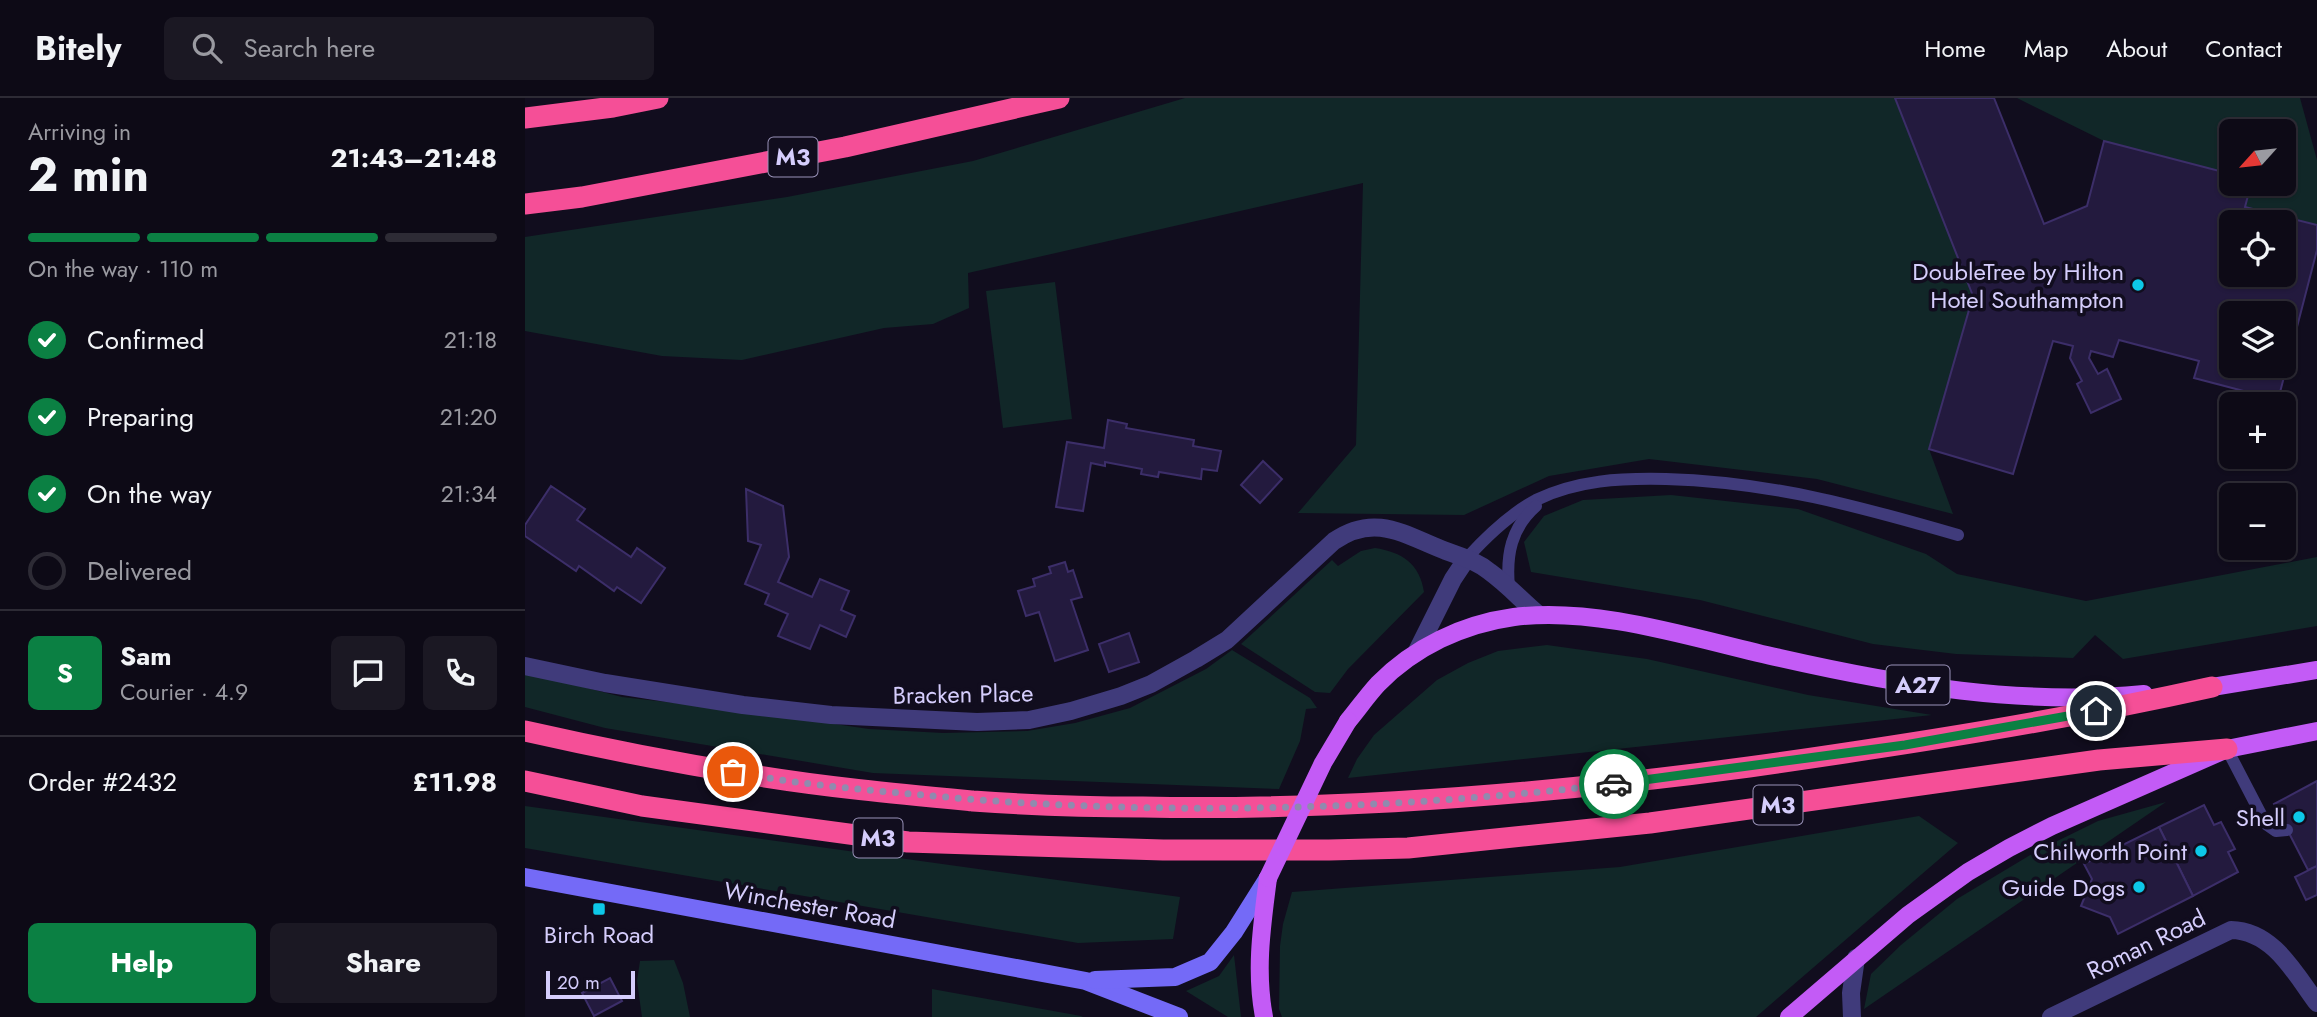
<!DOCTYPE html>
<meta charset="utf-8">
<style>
:root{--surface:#0d0a16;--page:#1b1823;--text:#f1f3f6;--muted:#9a9aa1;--line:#2d2b35;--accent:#0b8043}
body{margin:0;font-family:Jost,sans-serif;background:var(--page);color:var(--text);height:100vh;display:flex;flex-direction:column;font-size:26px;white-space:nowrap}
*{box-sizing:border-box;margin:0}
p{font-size:23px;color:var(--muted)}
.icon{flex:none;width:38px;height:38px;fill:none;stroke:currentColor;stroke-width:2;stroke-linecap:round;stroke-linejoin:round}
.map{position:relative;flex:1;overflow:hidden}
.sheet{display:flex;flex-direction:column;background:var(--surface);width:525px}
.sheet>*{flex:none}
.needle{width:46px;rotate:243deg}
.fabs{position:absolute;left:1694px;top:21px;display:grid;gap:14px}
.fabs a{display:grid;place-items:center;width:77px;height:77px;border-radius:10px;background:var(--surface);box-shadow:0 2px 5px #0004,0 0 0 2px var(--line);font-size:35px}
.scale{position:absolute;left:21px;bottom:18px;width:89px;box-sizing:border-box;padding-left:7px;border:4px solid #d5cdfc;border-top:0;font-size:19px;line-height:24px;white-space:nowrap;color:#d5cdfc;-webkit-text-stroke:5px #110d1e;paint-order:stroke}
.pin{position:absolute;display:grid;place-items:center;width:60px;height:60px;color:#fff;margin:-30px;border:4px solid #fff;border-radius:50%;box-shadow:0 2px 7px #0007}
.courier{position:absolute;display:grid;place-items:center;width:70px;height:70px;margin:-35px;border:5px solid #0b8043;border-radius:50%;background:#fff;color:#222;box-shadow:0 2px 9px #0007}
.head em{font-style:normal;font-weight:700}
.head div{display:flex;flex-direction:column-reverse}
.head{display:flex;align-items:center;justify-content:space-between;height:119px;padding:0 28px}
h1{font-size:46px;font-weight:700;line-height:52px}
.bar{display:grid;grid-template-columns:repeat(4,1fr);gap:10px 7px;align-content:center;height:84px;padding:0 28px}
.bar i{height:9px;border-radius:5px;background:var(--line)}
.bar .current{background:var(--accent)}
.bar p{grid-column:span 4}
.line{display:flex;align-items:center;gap:18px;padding:0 28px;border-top:2px solid var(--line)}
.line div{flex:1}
.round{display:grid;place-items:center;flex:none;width:74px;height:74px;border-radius:10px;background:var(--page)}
ol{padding:0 28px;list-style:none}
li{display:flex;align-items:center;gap:21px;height:77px}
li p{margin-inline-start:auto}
li .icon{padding:7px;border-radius:50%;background:var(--accent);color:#fff;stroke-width:4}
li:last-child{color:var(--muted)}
li i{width:38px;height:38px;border:4px solid var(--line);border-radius:50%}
.primary-button{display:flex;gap:14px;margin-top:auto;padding:14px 28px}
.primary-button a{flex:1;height:80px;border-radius:10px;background:var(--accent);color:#fff;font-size:28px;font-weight:700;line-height:80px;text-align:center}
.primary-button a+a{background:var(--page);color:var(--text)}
header{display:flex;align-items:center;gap:42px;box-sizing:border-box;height:98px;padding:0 35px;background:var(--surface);border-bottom:2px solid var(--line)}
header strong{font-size:33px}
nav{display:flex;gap:38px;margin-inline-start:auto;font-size:24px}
.search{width:490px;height:63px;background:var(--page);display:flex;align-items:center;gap:18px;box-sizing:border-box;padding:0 24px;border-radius:10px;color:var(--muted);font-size:26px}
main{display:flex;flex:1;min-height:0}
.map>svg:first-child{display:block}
</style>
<header>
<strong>Bitely</strong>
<div class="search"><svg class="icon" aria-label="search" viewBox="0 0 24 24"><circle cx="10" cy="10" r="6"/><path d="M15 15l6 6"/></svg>Search here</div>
<nav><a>Home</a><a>Map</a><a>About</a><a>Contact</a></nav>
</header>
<main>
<section class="sheet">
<div class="head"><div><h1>2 min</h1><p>Arriving in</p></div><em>21:43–21:48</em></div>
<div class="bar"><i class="current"></i><i class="current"></i><i class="current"></i><i></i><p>On the way · 110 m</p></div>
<ol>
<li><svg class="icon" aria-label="check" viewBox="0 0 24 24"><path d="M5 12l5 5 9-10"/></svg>Confirmed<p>21:18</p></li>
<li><svg class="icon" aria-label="check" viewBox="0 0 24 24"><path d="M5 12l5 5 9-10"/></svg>Preparing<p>21:20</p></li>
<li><svg class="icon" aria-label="check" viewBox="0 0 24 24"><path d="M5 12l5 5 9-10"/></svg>On the way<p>21:34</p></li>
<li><i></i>Delivered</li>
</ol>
<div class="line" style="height:126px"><b class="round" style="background:var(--accent);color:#fff">S</b><div><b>Sam</b><p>Courier · 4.9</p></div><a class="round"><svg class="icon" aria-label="chat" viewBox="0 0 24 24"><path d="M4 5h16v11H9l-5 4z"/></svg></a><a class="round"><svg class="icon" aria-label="phone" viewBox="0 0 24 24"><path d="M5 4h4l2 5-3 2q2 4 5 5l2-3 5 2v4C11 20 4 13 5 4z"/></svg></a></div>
<div class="line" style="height:91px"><div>Order #2432</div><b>£11.98</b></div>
<div class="primary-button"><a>Help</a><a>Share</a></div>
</section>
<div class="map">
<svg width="1792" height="919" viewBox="0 0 1792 919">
<rect width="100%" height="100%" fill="#110d1e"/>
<g fill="#112728">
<polygon points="660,0 1370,0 1448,198 1404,351 1428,416 1292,381 1124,361 1024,378 939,417 773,415 831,347 838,85 443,175 444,210 408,226 359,230 217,262 137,258 0,233 0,139 262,99 448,63"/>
<polygon points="1492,0 1775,0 1792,62 1792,127 1720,109 1726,86 1759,86 1759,33 1706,33 1706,76 1579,43"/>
<polygon points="530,184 547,321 478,330 461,193"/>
<polygon points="1146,397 1273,411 1401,456 1432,476 1561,503 1792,459 1792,528 1598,561 1570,537 1548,560 1431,556 1348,546 1175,502 1006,474 999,444 1019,418 1058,402"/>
<path d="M850,450C877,454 895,466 899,494L823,571L805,595L790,594L716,546L807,462L813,468L836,453Z"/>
<polygon points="1022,547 1122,561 1283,597 1407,617 823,680 832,661 849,637 912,582 943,565 973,553"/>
<polygon points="707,552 785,600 792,610 781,611 775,643 754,691 348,675 80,630 0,609 0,574 97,599 212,612 344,631 418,635 502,633 550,625 605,610 681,571"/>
<polygon points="1641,704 1339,911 1346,876 1376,847 1432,801 1512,753 1573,723"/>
<polygon points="0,708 655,799 648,841 553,845 0,750"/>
<polygon points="1394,718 1433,745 1231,919 757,919 754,911 755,848 758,826 767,794 1095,769"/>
<polygon points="709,857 716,919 703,919 661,893 694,878"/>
<polygon points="149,862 158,885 165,919 117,919 112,883 115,863"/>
<polygon points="407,891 556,918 558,919 407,919"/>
</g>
<g fill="#231a3e" stroke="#3c2e69" stroke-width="2" fill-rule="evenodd">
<path d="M1370,0H1469L1519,126L1562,108L1579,43L1706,76V86H1726L1720,109L1792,127V152L1753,302L1669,280L1674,263L1594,242L1588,259L1566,253L1564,260L1573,276L1582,271L1596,301L1566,315L1552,286L1557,283L1545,260L1548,248L1528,243L1488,376L1404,351L1448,198ZM1706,124H1759V177H1706ZM1706,215H1759V268H1706Z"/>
<polygon points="583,322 602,326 601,330 669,342 668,348 696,353 692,373 677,371 676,381 634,374 633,379 616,376 617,371 580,364 580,368 566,365 558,413 531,409 542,344 579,350"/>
<polygon points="738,363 757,381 735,405 716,387"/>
<polygon points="26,388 60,411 52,422 106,459 112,450 140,470 116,505 92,489 89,493 54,468 51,473 0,438 0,427"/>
<polygon points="221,391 258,408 264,459 253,484 287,499 295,481 324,493 316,512 330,518 321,539 295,527 285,551 253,538 263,516 240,506 244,496 220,486 236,447 223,443"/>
<polygon points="540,464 543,474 548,472 557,499 546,502 563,552 530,563 514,514 501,518 493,493 510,488 508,481 526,475 524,469"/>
<polygon points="604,535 614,564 584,574 574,546"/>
<polygon points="1792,683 1792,768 1783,772 1749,706"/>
<polygon points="1679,707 1689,727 1696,724 1710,751 1703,754 1713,774 1668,798 1634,729"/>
<polygon points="1634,729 1668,798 1593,836 1585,819 1556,808 1567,781 1559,766"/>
<polygon points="1792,768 1792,797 1781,802 1770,779"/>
<polygon points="85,880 97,903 69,918 57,895"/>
</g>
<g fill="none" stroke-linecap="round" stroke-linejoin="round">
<g stroke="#403b7b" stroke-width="12">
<path d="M942,460C962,438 985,416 1011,402C1052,382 1096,380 1141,381C1246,384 1333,408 1433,437"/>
<path d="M984,489C981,457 986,430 1011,408"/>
<polyline points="1702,651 1741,726 1751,733 1762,732"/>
</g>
<g stroke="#403b7b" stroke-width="18">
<polyline points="892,553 928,481 942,460"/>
<path d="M0,568L80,585L218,607L306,617L452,624L504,622L546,613L596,598L626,586L671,561L702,542L809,443C851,414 881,438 921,453C937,459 952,463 965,474C983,487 997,503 1014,517"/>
<polyline points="1327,919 1326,895 1331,860"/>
<path d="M1526,919L1706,832C1748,833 1769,874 1792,905"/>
</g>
<g stroke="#746af7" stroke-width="18">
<polyline points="0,779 561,883 654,919"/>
<polyline points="570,882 650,879 685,864 709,834 743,780"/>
</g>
<g stroke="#c35bf6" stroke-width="18">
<polyline points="1675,591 1792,572"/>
<path d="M823,623C833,611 842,598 853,586C889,549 938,526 989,519C1074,508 1173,542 1255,560C1374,587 1497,608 1619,596"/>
<path d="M739,919C730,872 737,827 743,780"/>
<polyline points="1264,919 1383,817 1443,774 1484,750 1527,728 1702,651 1792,633"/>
</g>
<g stroke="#f54f97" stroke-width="21">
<polyline points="0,20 88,9 133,0"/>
<polyline points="0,106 57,99 320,49 534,0"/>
<path d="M0,633C75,650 151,665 227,677C299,689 374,696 448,703C504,707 562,709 618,709C821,713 1022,696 1224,669C1379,647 1534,623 1687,589"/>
<polyline points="0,683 117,708 383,744 638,752 804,752 883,750 1125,725 1574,662 1702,651"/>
</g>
<polyline stroke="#c35bf6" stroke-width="18" points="743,780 798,665 823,623"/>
</g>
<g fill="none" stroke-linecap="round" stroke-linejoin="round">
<path stroke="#908aae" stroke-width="7" stroke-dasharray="0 12.6" d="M208,674C267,685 327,691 387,696C620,719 856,713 1089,686"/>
<polyline stroke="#0b8043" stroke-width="9" points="1089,686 1380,647 1571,613"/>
</g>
<g fill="#0dc8e8" stroke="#110d1e" stroke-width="2.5">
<circle cx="1613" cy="187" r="7"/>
<circle cx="1774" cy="719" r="7"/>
<circle cx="1676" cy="753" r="7"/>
<circle cx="1614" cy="789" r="7"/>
<rect x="67" y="804" width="14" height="14" rx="3.5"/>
</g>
<g text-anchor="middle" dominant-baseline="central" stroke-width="7" stroke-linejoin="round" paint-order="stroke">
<g fill="#110d1e" stroke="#9a93b9" stroke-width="2">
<rect x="243.5" y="39.5" width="49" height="39" rx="5"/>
<rect x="1361.5" y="567.5" width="63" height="39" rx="5"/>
<rect x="1228.5" y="687.5" width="49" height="39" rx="5"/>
<rect x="328.5" y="720.5" width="49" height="39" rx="5"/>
</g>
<g font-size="23" font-weight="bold" fill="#d5cdfc">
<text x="268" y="59">M3</text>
<text x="1393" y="587">A27</text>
<text x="1253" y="707">M3</text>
<text x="353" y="740">M3</text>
</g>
<g font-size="24" fill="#d5cdfc" stroke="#110d1e" text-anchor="end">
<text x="1599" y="173">DoubleTree by Hilton<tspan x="1599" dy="28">Hotel Southampton</tspan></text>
<text x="1760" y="719">Shell</text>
<text x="1662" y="753">Chilworth Point</text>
<text x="1600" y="789">Guide Dogs</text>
<text x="74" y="836" text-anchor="middle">Birch Road</text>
</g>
<g font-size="24" fill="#d5cdfc" stroke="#110d1e">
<text transform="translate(438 596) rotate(-1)">Bracken Place</text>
<text transform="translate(285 807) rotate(10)">Winchester Road</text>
<text transform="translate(1621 846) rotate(-26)">Roman Road</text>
</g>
</g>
</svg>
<div class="fabs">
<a><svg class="needle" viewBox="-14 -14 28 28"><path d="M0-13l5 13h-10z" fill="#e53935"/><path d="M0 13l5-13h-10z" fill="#9a9aa1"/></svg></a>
<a><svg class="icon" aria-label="locate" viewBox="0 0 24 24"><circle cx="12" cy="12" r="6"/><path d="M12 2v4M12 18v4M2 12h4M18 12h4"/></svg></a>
<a><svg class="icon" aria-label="layers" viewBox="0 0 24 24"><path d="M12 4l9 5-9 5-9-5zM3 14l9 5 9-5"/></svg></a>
<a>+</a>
<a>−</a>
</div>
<div class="scale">20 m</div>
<div class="pin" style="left:208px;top:674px;background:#ea580c"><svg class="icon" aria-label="bag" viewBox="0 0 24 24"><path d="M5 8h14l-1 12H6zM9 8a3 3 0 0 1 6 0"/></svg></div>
<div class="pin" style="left:1571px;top:613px;background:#1f2937"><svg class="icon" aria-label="home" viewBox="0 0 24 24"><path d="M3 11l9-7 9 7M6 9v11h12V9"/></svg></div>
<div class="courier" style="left:1089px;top:686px"><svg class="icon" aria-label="car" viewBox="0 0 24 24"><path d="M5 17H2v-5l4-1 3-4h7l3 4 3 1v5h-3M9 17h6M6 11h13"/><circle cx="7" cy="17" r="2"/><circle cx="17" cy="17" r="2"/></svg></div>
</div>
</main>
